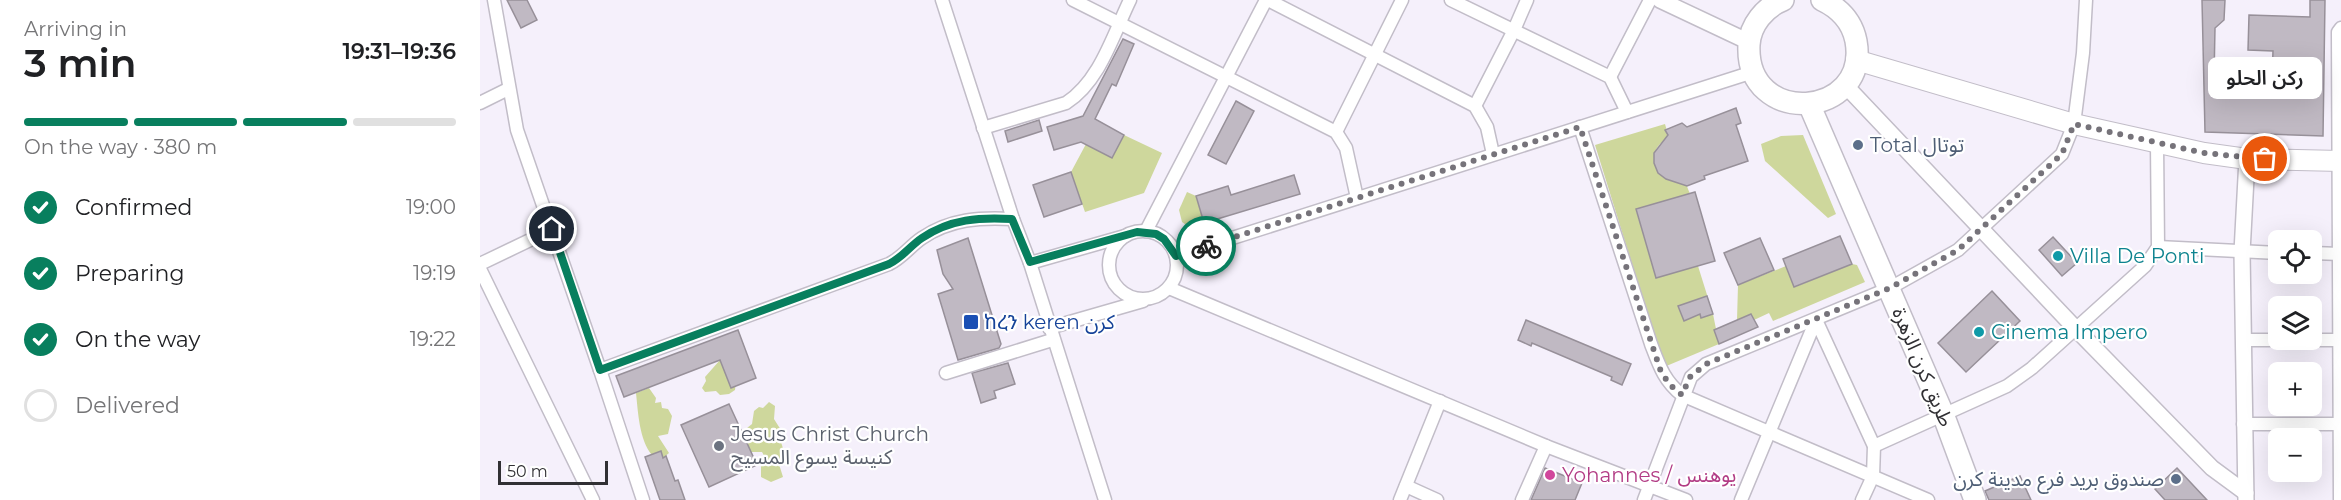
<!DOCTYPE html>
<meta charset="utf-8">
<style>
:root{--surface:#fff;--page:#f2f2f2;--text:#202124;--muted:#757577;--line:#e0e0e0;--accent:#087f5e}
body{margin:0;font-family:Montserrat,"Noto Sans Arabic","Noto Sans Ethiopic",sans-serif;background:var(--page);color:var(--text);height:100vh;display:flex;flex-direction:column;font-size:22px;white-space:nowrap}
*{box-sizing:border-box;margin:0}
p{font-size:20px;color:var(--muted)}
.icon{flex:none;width:33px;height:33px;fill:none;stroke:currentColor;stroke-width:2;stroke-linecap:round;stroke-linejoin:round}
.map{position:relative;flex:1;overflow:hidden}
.details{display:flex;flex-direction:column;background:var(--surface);width:480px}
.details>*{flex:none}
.tools{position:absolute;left:1788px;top:230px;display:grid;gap:12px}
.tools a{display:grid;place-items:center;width:54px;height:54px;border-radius:9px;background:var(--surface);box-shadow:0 6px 24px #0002;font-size:30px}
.scale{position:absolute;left:18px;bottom:15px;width:110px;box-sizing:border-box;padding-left:6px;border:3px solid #313034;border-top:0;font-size:16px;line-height:21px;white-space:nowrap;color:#313034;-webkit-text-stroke:4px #fff;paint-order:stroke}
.pin{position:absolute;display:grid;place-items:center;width:51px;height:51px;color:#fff;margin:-26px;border:3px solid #fff;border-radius:50%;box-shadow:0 2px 6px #0007}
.courier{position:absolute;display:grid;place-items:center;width:60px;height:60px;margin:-30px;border:4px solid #087f5e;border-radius:50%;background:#fff;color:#222;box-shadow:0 2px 8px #0007}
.bubble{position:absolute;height:42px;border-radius:9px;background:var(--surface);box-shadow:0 6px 24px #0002;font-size:20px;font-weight:600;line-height:42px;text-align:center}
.head em{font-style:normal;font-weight:600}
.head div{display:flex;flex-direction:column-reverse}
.head{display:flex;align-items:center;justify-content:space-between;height:102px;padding:0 24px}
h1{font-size:39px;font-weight:600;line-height:45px}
.bar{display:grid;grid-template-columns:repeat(4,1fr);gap:9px 6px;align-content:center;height:72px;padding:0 24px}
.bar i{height:8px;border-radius:4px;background:var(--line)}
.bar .current{background:var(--accent)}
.bar p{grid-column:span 4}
ol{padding:0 24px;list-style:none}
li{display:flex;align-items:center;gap:18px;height:66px}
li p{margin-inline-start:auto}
li .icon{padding:6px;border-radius:50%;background:var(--accent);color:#fff;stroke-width:4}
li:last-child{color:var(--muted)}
li i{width:33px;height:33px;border:3px solid var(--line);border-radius:50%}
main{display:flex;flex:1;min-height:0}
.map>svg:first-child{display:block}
</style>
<main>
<section class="details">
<div class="head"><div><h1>3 min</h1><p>Arriving in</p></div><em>19:31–19:36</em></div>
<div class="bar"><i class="current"></i><i class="current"></i><i class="current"></i><i></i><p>On the way · 380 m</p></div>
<ol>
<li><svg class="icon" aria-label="check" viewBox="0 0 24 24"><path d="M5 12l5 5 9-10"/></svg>Confirmed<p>19:00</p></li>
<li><svg class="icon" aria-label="check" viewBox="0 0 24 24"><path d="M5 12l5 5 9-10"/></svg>Preparing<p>19:19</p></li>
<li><svg class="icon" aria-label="check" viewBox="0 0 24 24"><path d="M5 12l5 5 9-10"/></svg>On the way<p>19:22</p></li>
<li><i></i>Delivered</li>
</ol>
</section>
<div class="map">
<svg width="1861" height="500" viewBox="0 0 1861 500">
<rect width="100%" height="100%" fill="#f5f0fb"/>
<g fill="#ced79c">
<path d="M1185,124L1189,138C1170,146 1169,168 1186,179H1204L1210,194L1156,210L1176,277L1218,266L1233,314L1239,344L1184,367L1115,145Z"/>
<polygon points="644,135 682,153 664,193 605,212 591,172 606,144 632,158"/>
<polygon points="1323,135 1356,214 1348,218 1285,161 1281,144 1301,136"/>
<polygon points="707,192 716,196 724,223 709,227 702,222 699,210"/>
<polygon points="1372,264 1377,265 1385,282 1293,321 1289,313 1274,320 1257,320 1258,285 1306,266 1315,287"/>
<polygon points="240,360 256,381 255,390 249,394 240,395 236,391 225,392 222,388 226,381 225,377"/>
<path d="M169,388L176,398L175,403L181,402L182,408L188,409L192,416L188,434L178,436L189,453L183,458L181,451L172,455C159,440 158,411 156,393Z"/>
<polygon points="289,402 295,406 294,419 306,438 301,442 306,458 298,461 303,477 291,482 281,477 281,465 286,459 282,452 271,452 265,440 271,434 267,428 272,424 274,411 279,407 283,408"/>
</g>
<g fill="#c0b9c3" stroke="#979099" stroke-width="1.5">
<polygon points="27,0 47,0 57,20 41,28"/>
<polygon points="1722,0 1745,0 1744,20 1735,28 1734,78 1792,80 1793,51 1768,50 1769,15 1830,17 1830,0 1845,0 1843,136 1725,132"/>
<polygon points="643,39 654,44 636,86 632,84 615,119 644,135 632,158 601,142 574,150 567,127 603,116"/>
<polygon points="756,101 774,111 746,164 728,155"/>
<polygon points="1256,108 1261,123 1256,125 1268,161 1224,176 1225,179 1207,186 1186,179 1178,173 1174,163 1174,153 1188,135 1185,130 1202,123 1207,127"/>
<polygon points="559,120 562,131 528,142 525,131"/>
<polygon points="591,172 602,204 564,217 553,185"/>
<polygon points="814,175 820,194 724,223 716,196 748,186 751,195"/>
<polygon points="1215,192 1235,261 1176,278 1156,209"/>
<polygon points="1360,236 1372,264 1314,287 1303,259"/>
<polygon points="1573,237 1597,263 1582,276 1559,250"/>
<polygon points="488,238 521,344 519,348 478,360 458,294 473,289 463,274 457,250"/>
<polygon points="1280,238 1294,270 1258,285 1244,253"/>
<polygon points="1512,291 1540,321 1486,372 1458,343"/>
<polygon points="1227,296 1233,314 1221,318 1220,314 1204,321 1198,306"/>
<polygon points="1271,314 1278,327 1239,344 1234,330"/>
<polygon points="1046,320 1151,364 1142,385 1131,380 1132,377 1052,343 1051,346 1038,340"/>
<polygon points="258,330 276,378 251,388 240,360 144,397 136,376"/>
<polygon points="528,363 535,384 514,391 516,398 501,403 492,373"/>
<polygon points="249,404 277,465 229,487 201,425"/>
<polygon points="181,451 183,458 186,456 195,481 198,480 205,500 180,500 165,457"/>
<polygon points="1065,468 1102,483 1095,500 1051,500"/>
<polygon points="1697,468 1727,500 1685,500 1675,489"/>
<polygon points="1540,476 1551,500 1509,500 1505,491"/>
</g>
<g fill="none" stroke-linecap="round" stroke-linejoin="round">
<defs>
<g id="minor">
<path d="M14,0L37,130L120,370L409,264C423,257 430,246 442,238C470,219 500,217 533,219"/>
<polyline points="462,0 533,219 550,263 625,500"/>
<polyline points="593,0 856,132 866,148 877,198"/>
<polyline points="788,0 995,106 1007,127 1013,154"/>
<polyline points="971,0 1130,77 1147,112"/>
<polyline points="1130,77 1170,0"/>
<polyline points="0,103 28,89"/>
<polyline points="995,106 1034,30 1047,0"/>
<path d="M1100,127L1171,344C1179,365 1184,381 1202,395L1448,500"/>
<path d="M503,128L586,103C620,81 633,35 650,0"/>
<polyline points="856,132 922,0"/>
<polyline points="666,231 786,0"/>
<circle cx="663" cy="265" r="34"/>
<polyline points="1678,247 1798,253"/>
<polyline points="1832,253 1861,254"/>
<polyline points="696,256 1273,72"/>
<polyline points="550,263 645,236"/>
<polyline points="0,264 73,229"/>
<polyline points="0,269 113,500"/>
<polyline points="689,288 1066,446 1206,500"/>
<polyline points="569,328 663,301"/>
<polyline points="1763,340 1861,340"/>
<polyline points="120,370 163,500"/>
<polyline points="466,373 572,340"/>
<polyline points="1763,424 1861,424"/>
<polyline points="1394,446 1527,386 1552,368 1665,266 1678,247 1677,143"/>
<polyline points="926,486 957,500"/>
<polyline points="920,500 960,401"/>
<polyline points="1042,500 1066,446"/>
<polyline points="1164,500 1211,377 1226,364 1410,288 1478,250 1582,154 1594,124 1603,53 1606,0"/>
<polyline points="1261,500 1336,320 1394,446 1393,476 1382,500"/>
<polyline points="1860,500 1858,32 1861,28"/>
</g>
<g id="tertiary">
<polyline points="1180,0 1269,42"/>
<polyline points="1365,85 1595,328 1732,468 1766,493"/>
<polyline points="1766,500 1762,252 1767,159"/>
</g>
<polyline id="primary" points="1376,60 1594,124 1724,153 1767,159 1861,161"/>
<g id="trunk">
<path d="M1303,0C1285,7 1270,25 1269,45C1265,128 1390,119 1376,41C1372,21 1359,8 1342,0"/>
<polyline points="1329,104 1463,414 1495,500"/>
</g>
</defs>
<use href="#minor" stroke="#c2bdc8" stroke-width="15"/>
<use href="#tertiary" stroke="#c2bdc8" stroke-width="18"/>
<use href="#primary" stroke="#c2bdc8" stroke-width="22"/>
<use href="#trunk" stroke="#c2bdc8" stroke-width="24"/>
<use href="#minor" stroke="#fff" stroke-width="12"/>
<use href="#tertiary" stroke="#fff" stroke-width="15"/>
<use href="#primary" stroke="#fff" stroke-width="20"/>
<use href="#trunk" stroke="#fff" stroke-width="21"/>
</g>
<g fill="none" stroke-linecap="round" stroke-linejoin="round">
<polyline stroke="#76737a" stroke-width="6" stroke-dasharray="0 10.8" points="726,246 1100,127 1181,372 1190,385 1202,395 1210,377 1226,364 1410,288 1478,250 1582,154 1594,124 1724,153 1785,159"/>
<path stroke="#087f5e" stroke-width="8" d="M72,229L120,370L409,264C423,257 430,246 442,238C470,219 500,217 532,219L550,262L657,232L676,234L684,239L696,256L726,246"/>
</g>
<g fill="#5c6f8a" stroke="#fff" stroke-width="2">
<circle cx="1378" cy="145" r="6"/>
<circle cx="1696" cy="479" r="6"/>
</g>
<g fill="#0f9aa8" stroke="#fff" stroke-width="2">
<circle cx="1578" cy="256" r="6"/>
<circle cx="1499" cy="332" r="6"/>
</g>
<rect fill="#1a4fb4" stroke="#fff" stroke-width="2" x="483" y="314" width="16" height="16" rx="3"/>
<circle fill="#6b7280" stroke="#fff" stroke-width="2" cx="239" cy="446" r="6"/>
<circle fill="#d1479c" stroke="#fff" stroke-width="2" cx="1070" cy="475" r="6"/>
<g text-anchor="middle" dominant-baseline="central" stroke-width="4.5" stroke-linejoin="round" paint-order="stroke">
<g font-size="20" fill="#4e5e75" stroke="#fff" text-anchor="start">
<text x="1390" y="145">Total توتال</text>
<text x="1684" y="479" text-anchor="end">صندوق بريد فرع مدينة كرن</text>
</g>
<g font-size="20" fill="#0d838f" stroke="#fff" text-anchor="start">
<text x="1590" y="256">Villa De Ponti</text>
<text x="1511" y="332">Cinema Impero</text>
</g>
<g font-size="20" fill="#164399" stroke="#fff" text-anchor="start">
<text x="504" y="322">ከረን keren كرن</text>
</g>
<g font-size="20" fill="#313034" stroke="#fff">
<text transform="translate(1443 367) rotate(67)">طريق كرن الزهرة</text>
</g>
<g font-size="20" fill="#5b616d" stroke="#fff" text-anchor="start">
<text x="251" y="434">Jesus Christ Church<tspan x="251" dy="23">كنيسة يسوع المسيح</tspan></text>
</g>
<g font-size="20" fill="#b23c85" stroke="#fff" text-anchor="start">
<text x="1082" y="475">Yohannes / يوهنس</text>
</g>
</g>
</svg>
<div class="tools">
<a><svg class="icon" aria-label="locate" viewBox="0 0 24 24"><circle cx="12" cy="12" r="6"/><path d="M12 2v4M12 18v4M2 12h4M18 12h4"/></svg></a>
<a><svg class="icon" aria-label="layers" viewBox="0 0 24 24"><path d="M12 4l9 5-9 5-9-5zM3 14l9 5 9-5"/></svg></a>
<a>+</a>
<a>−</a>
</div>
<div class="scale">50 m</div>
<div class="pin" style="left:1785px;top:159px;background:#ea580c"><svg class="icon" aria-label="bag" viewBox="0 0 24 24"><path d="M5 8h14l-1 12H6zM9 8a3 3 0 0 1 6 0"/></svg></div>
<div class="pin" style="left:72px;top:229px;background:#1f2937"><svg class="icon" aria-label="home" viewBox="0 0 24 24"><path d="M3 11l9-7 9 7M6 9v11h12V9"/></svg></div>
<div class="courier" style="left:726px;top:246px"><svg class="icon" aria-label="bike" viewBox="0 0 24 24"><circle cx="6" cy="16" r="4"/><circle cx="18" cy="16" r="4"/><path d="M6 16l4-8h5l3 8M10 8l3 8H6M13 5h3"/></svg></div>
<div class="bubble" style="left:1728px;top:57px;width:114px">ركن الحلو</div>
</div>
</main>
